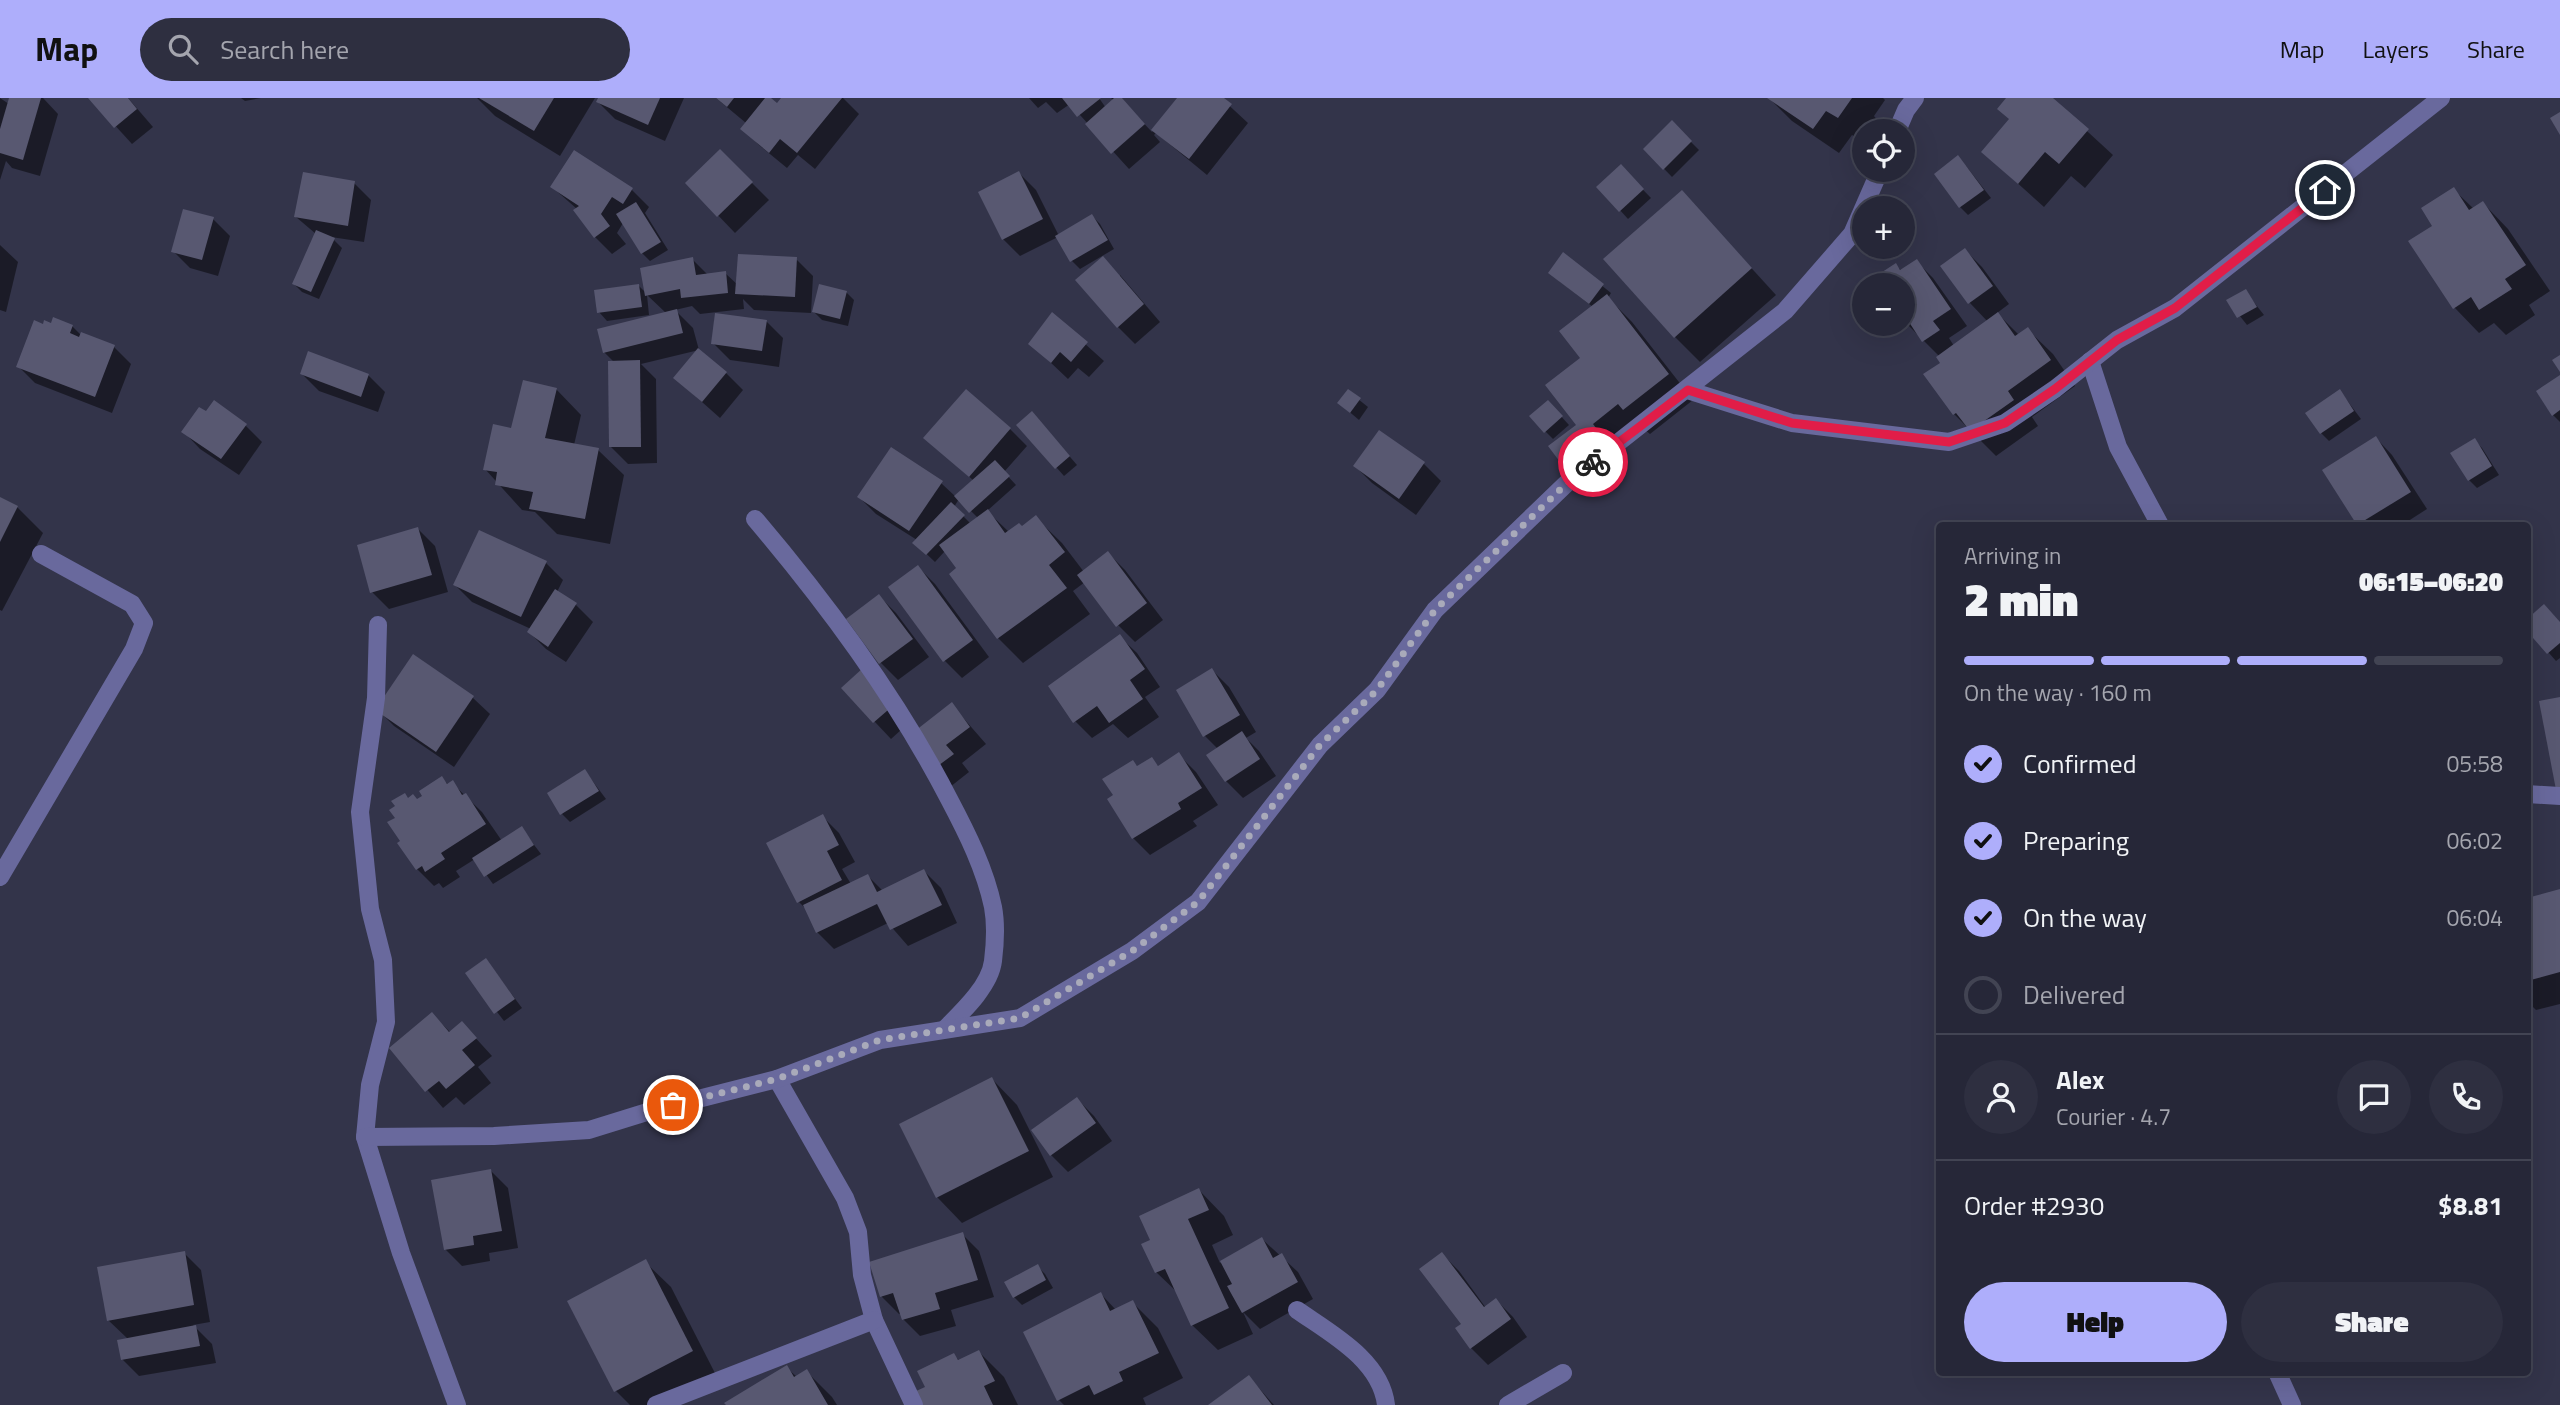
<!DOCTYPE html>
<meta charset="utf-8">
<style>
:root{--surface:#262738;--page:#2e2f40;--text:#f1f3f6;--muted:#a4a5ae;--line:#424453;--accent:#aeaefb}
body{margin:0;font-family:"Titillium Web",sans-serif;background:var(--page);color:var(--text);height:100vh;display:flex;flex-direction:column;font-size:26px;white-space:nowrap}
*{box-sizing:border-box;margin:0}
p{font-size:23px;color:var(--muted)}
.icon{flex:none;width:38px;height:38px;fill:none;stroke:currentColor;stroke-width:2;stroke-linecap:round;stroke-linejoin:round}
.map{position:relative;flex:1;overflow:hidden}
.drawer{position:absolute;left:1936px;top:424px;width:595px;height:854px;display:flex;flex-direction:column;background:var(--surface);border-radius:7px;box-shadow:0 7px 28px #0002,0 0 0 2px var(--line)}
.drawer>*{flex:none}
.controls{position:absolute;left:1852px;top:21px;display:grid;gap:14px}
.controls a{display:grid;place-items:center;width:63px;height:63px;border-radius:50%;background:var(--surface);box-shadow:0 7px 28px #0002,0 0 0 2px var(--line);font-size:35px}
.pin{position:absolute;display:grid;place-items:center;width:60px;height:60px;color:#fff;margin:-30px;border:4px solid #fff;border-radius:50%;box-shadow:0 2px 7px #0007}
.courier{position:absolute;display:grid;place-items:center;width:70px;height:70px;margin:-35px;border:5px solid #e11d48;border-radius:50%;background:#fff;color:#222;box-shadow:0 2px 9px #0007}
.summary em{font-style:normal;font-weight:800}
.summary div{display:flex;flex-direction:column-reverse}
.summary{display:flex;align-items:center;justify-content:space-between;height:119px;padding:0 28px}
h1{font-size:46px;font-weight:800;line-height:52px}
.bar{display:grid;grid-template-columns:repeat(4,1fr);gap:10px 7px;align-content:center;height:84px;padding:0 28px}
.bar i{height:9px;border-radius:5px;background:var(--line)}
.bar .selected{background:var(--accent)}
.bar p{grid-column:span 4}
.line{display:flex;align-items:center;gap:18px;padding:0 28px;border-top:2px solid var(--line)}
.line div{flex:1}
.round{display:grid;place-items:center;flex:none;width:74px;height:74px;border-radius:37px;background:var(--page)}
ol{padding:0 28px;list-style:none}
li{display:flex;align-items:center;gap:21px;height:77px}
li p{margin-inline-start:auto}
li .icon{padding:7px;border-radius:50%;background:var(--accent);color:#111;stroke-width:4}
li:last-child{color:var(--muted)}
li i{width:38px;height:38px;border:4px solid var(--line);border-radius:50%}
.primary-button{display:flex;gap:14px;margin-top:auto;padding:14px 28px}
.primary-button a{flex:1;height:80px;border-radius:42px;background:var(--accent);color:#111;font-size:28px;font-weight:800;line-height:80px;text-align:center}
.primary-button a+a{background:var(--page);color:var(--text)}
header{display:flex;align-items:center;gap:42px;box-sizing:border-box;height:98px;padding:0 35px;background:var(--accent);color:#111}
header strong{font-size:33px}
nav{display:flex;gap:38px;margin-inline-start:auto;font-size:24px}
.search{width:490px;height:63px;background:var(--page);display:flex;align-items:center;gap:18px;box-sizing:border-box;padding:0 24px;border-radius:38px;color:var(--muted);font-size:26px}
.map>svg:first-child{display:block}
</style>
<header>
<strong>Map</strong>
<div class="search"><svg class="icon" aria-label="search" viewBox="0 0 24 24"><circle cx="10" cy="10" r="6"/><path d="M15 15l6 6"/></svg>Search here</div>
<nav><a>Map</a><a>Layers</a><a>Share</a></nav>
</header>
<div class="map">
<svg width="2560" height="1307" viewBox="0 0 2560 1307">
<rect width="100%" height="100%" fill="#33344a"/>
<g fill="#0007" fill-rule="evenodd">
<polygon points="0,0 9,6 11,0 43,0 58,16 40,78 12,70 6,63 0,82"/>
<polygon points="90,0 128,0 153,29 132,46"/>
<polygon points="241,0 261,0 245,3"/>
<polygon points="477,0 595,0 560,58 495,18"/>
<polygon points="600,0 684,0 665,43 615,21 598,4"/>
<polygon points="716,0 768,0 777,7 783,0 843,0 859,16 815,71 798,57 787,70 759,47 742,30 746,25"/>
<polygon points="1029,0 1099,0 1106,10 1114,3 1111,0 1120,0 1152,34 1180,0 1221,0 1248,25 1207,77 1156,35 1154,37 1160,44 1129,71 1070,6 1057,15 1046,4 1038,10"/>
<polygon points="1769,0 1883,0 1885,2 1874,18 1878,23 1871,33 1864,33 1864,44 1852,37 1839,55 1792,23"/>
<polygon points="2009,0 2051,0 2113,57 2085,90 2071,78 2044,109 1983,54 2010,22"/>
<polygon points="1672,25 1699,52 1672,79 1645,51"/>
<polygon points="720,53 769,102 735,135 687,85"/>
<polygon points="574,54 632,92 649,109 645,115 668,152 650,163 642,155 623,125 617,135 626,146 612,156 595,139 575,113 577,111 552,89"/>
<polygon points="1966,68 1991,100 1968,117 1960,109"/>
<polygon points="1621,69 1651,100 1628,121 1599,89"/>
<polygon points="1019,75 1036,92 1059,138 1092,118 1100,126 1114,151 1080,171 1072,163 1058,139 1020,158 1003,141 980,95"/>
<polygon points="354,85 371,102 364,144 331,139 342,150 319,201 302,194 294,186 316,136 296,119"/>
<polygon points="2453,91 2474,111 2483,105 2508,131 2550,193 2529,207 2535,217 2506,237 2494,225 2479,235 2454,209 2434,128"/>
<polygon points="1682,94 1776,197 1700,264 1675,239"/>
<polygon points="213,121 230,138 218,178 190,170 173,153"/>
<polygon points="0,147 18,164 6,214 0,212"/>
<polygon points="1965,152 1982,169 2009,206 1997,215 2019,237 2027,231 2053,256 2075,288 2032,319 2038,328 1996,358 1954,316 1939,258 1904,223 1902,187 1880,187 1876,180 1895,167 1902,173 1916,163 1933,180 1967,228 1949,240 1954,248 1988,224 1970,205 1942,168"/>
<polygon points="1564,157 1611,195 1608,200 1632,224 1693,302 1650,336 1644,331 1618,352 1623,360 1587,389 1551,349 1578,327 1582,260 1593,209 1559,183"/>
<polygon points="692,161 708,177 725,175 738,187 796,161 813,178 811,215 754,212 743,201 744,211 700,216 692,208 675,212 693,230 699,252 641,266 656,281 657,365 628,366 611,349 615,265 604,254 666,215 647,197 649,217 607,223 599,214 639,188 647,196"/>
<polygon points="1120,177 1160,224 1135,246 1118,229"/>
<polygon points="2245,193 2264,217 2247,227 2228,203"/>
<polygon points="846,194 854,202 848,228 822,222 814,214"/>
<polygon points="1053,217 1104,263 1089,279 1078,270 1068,281 1031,246"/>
<polygon points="766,223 783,240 779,269 730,262 713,245"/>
<polygon points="52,227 72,228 82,238 114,249 131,266 112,315 35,285 18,268 44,228"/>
<polygon points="726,275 743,292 720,320 675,280"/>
<polygon points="302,276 368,277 385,294 378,314 319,293"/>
<polygon points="2560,279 2560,324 2553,317"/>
<polygon points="556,291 581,317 574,347 598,352 624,377 610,446 557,436 535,414 522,412 485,371 513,332"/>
<polygon points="1348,293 1368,309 1359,322 1339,305"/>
<polygon points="2340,293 2361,321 2329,343 2321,335"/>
<polygon points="1548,304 1569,327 1553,341 1545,333"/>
<polygon points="207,316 245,327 262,344 239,377 200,351 184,334"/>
<polygon points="1040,324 1077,367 1064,378 1019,327"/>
<path d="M1010,331L1027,348L1004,374L1016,387L987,413L1009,434L1022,431L1036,420L1062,445L1084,474L1108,455L1125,472L1163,522L1135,544L1118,527L1085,484L1073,493L1090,516L1023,565L998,540L951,476L958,471L945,453L935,464L915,445L917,442L876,416L859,399L941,385L956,399L974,383L926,340ZM959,401L978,420L971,426L954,409Z"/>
<polygon points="2376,340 2392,357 2427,411 2402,427 2359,427 2324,373"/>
<polygon points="2474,342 2482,350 2499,377 2477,390 2469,382"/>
<polygon points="1424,366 1441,383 1416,417 1372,385 1355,368"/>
<polygon points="0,400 17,409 43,435 2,513 0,512"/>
<polygon points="418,431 435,448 448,494 389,511 372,494"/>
<polygon points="546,465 563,482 557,494 576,507 593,524 566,564 546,551 529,534 531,531 472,504 455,487"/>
<polygon points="918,469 935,486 989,559 962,580 945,563 890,489"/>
<polygon points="879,498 896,515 929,559 898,582 881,565 848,522"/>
<polygon points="2527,523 2560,525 2560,560 2556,563 2534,538 2527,543"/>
<polygon points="1120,539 1137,555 1160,589 1145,599 1159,619 1128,640 1113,626 1092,640 1075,623"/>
<polygon points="414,558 473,600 490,616 454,669 394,628 377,611"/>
<polygon points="1212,572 1229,589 1256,634 1246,640 1259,653 1276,678 1243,700 1226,683 1218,651 1205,638"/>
<polygon points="843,590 911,623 891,641"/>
<polygon points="952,607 986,646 962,665 969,674 950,689 933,672"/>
<polygon points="1179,657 1196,674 1218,707 1193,723 1197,728 1150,757 1133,740 1109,702 1115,697 1133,664 1139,670 1151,661 1159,669"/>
<polygon points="585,673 606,701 570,724 562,716"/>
<polygon points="442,681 449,687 452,685 482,714 502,743 522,731 541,756 493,786 475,761 456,773 460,779 443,790 439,785 434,788 417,771 402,744 397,720 408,701 418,703"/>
<polygon points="822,718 839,735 855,764 842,771 851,786 868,778 883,793 924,773 941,790 957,825 908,848 888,825 834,851 817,834 806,811 799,804"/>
<polygon points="2560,793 2560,906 2536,912 2527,903 2527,802"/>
<polygon points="486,862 522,910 504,923 467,875"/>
<polygon points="432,916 451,935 462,925 492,958 478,969 491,985 464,1007 456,999 443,1010 391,950"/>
<polygon points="992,981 1017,1007 1053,1079 962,1125 937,1099"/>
<polygon points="1077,1001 1094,1018 1112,1043 1068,1074 1051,1057"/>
<polygon points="491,1073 508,1090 518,1150 489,1155 490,1163 462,1168 445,1151"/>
<polygon points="1199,1092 1224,1118 1233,1137 1212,1147 1220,1165 1262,1141 1298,1174 1313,1201 1260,1231 1243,1214 1253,1236 1218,1252 1192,1227 1179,1196 1156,1174 1152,1143"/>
<polygon points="962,1136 979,1153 994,1199 951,1212 956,1228 920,1238 903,1221 901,1215 899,1216 882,1199 871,1165"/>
<polygon points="184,1155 201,1172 210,1224 193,1227 212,1246 216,1265 139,1278 122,1261 128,1241 108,1222"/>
<polygon points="1442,1156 1459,1173 1486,1210 1496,1202 1513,1219 1527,1239 1488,1267 1471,1250 1457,1231 1464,1226"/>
<polygon points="645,1164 671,1189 717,1279 663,1307 630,1307 616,1293 570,1204"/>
<polygon points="1037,1168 1045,1176 1053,1190 1022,1207 1014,1199"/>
<polygon points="1101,1196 1116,1212 1132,1204 1158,1230 1183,1280 1143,1300 1146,1307 1064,1307 1059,1302"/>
<polygon points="979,1254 1004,1279 1018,1307 923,1307 928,1290 953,1257 960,1263"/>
<polygon points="787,1270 797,1279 806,1273 832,1299 837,1307 728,1307"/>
<polygon points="1249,1279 1274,1307 1211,1307"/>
</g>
<g fill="#585871">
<polygon points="9,0 41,0 23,62 0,55 0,31"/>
<polygon points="88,0 128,0 137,11 114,30"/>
<polygon points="479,0 554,0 534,33"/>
<polygon points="598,0 660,0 648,27 596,4"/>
<polygon points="716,0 734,0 727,9"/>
<polygon points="765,0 771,0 777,5 781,0 842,0 797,55 780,41 769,55 740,31"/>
<polygon points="1062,0 1101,0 1077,19"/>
<polygon points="1114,0 1122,0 1145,26 1111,56 1085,26"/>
<polygon points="1177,0 1224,0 1232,6 1189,61 1151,32"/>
<polygon points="1767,0 1852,0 1838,20 1826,13 1813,31"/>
<polygon points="2006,0 2053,0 2089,31 2059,66 2045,54 2018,86 1981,54 2009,21 1997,11"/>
<polygon points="2560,14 2560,37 2550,20"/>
<polygon points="1672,22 1692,43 1663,72 1643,51"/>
<polygon points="720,51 753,84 717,119 685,85"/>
<polygon points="574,52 633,90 623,106 612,99 601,116 610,128 594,140 573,112 579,108 550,89"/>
<polygon points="1958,57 1984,92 1959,110 1934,76"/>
<polygon points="1621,66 1644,91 1619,114 1596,89"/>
<polygon points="1019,73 1043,121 1002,142 978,94"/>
<polygon points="303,74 355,83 348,128 294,119"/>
<polygon points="2454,89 2469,112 2483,103 2526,167 2505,181 2512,191 2479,212 2471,199 2453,211 2408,143 2432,128 2421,110"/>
<polygon points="1682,92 1752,170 1674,240 1603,161"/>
<polygon points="636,104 661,144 641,156 616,116"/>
<polygon points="183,111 214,119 202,162 171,154"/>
<polygon points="1092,116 1108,142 1070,164 1055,138"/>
<polygon points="316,132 335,140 311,194 292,186"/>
<polygon points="1965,150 1993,188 1968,206 1940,168"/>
<polygon points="1563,154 1604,186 1589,206 1548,175"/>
<polygon points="738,156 797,159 795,199 735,196"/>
<polygon points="1103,158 1144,206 1117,230 1075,182"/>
<polygon points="693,159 696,177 726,173 728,195 681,200 680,191 645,198 640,170"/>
<polygon points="1917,161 1951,211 1933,223 1940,232 1922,244 1907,221 1902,224 1902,187 1878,187 1873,180 1896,165 1900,172"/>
<polygon points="639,186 642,209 597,215 594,192"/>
<polygon points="819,186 847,193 840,221 812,214"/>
<polygon points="2246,191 2257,209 2237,220 2226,202"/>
<polygon points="1607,196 1669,276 1623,312 1618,306 1593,326 1599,334 1560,364 1548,348 1576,327 1545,287 1580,260 1559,233"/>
<polygon points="677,211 683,235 603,255 597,231"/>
<polygon points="1052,214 1088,244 1071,264 1060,254 1051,265 1028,246"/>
<polygon points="1998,214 2015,238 2028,229 2051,262 2008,293 2014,302 1970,333 1956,315 1953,317 1923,276 1940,265 1936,259"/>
<polygon points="715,215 767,222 762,253 711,246"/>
<polygon points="53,219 73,227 70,235 79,239 81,234 115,247 95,299 16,269 34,222 43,226 44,222 51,225"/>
<polygon points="698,250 727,274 702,304 673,280"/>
<polygon points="308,253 369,276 361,299 300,276"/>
<polygon points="2560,257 2560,274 2552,262"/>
<polygon points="640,262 641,349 609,349 608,263"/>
<polygon points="2560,277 2560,312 2552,318 2536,293"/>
<polygon points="523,282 557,290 545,340 599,350 585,421 529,411 533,394 495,387 497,374 483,372 493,326 511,330"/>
<polygon points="966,291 1011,330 969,379 923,340"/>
<polygon points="1348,291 1361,300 1350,315 1337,305"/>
<polygon points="2340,291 2354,313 2320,336 2305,315"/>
<polygon points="214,302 247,326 221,361 181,334 199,309 206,313"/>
<polygon points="1548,302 1563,318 1544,335 1529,318"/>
<polygon points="1032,313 1070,358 1055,371 1016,327"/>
<polygon points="1379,332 1425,364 1399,401 1353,368"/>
<polygon points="2376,338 2411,394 2357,427 2322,372"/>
<polygon points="2475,340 2492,368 2468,383 2450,355"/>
<polygon points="891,349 943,383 909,433 857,399"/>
<polygon points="995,362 1010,378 969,415 954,398"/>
<polygon points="0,399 18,408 0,444"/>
<polygon points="951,404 965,417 926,457 912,445"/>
<polygon points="988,411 1005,435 1019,425 1022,428 1036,417 1065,454 1049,467 1067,490 997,541 949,476 956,470 939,447"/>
<polygon points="418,429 432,477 370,495 357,447"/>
<polygon points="479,432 547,463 521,519 453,487"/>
<polygon points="1108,453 1147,505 1116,529 1077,477"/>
<polygon points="918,467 973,542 943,564 888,489"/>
<polygon points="555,491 577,505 548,549 527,534"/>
<polygon points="879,496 913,541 879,566 846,521"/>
<polygon points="2544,506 2560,524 2560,545 2547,556 2527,533 2527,521"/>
<polygon points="1120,536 1145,571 1130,582 1143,601 1109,625 1097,608 1073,625 1048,588"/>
<polygon points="413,556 474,598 436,654 375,612"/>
<polygon points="863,570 895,606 873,625 841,590"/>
<polygon points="1212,570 1240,617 1203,639 1176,592"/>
<polygon points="2560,599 2560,696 2557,697 2539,603"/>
<polygon points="952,604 970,629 946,647 954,656 931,673 906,640"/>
<polygon points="1242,633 1260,661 1225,684 1206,657"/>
<polygon points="1179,654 1202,690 1178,705 1181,711 1132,741 1107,701 1113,697 1102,681 1133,662 1137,668 1152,659 1158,668"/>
<polygon points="585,671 599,693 560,717 547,695"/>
<polygon points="442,678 447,686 453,682 462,697 466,695 486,726 441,755 445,761 425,774 422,768 416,772 397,745 400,743 387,724 395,720 389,712 395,708 391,703 405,695 408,700 413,696 417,701 422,698 419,693"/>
<polygon points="823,716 839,747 827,753 842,782 797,805 766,745"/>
<polygon points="522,728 534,747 484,779 472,760"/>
<polygon points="924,771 942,807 890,832 877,806 816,835 803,807 868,776 877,794"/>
<polygon points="2560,791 2560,874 2527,883 2527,800"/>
<polygon points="486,860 515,901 494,916 465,875"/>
<polygon points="432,914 449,934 462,923 477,940 462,952 475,967 446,991 439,983 425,994 389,950"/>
<polygon points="992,979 1029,1053 936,1100 899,1026"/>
<polygon points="1077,999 1096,1025 1050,1058 1031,1032"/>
<polygon points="491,1071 502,1133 473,1138 474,1147 444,1152 431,1082"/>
<polygon points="1199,1090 1209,1112 1188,1121 1229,1210 1191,1228 1165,1171 1155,1175 1141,1146 1150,1142 1139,1118"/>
<polygon points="963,1134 978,1182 935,1195 940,1211 902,1222 893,1195 880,1199 869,1164"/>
<polygon points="1262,1139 1273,1160 1282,1155 1298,1184 1242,1215 1227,1188 1232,1186 1220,1163"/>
<polygon points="185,1153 194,1207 107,1223 97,1169"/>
<polygon points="1442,1154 1484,1209 1496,1200 1511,1221 1470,1251 1455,1230 1461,1226 1419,1171"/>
<polygon points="646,1161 693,1253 614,1294 567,1203"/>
<polygon points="1038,1166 1046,1182 1013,1200 1004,1184"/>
<polygon points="1101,1194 1110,1213 1133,1202 1159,1255 1119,1274 1123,1283 1094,1297 1089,1287 1057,1303 1023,1234"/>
<polygon points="196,1227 200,1248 121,1262 117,1242"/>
<polygon points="979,1252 995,1283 984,1288 993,1307 921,1307 914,1294 925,1289 917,1273 954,1255 958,1262"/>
<polygon points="787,1267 794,1279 807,1271 828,1307 726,1307 724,1305"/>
<polygon points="1249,1277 1272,1307 1208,1307"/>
</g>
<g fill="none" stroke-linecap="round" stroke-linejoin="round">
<g stroke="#69699d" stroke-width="18">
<polyline points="1897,33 1906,12 1915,0"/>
<polyline points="2090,263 2118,349 2160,427"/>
<polyline points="1687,292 1792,325 1949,344 2005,325 2055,291 2117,242 2175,210 2441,0"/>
<path d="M755,421C828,507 897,600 949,701C967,735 985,771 993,809C996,825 995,847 993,863C990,888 962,914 945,931"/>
<polyline points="378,527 376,600 360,714 370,811 383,862 386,924 370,987 365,1039 401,1155 457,1307"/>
<polyline points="2527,696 2560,698"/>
<polyline points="0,779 134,551 144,525 132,506 41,456"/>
<polyline points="777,981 845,1100 858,1134 862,1177 874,1222 914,1307"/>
<polyline points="365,1039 494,1038 589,1032 647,1014 777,981 880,942 1020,920 1132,853 1198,804 1320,647 1377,592 1435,512 1568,384 1785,213 1852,136 1880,72"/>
<path d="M1297,1212C1330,1235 1381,1262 1386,1307"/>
<polyline points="2277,1274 2292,1307"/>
<polyline points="656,1307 874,1222"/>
<polyline points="1508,1307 1563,1275"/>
</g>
</g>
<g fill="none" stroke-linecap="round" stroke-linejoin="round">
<polyline stroke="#a9aaba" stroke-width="7" stroke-dasharray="0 12.6" points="673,1007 777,981 880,942 1020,920 1132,853 1198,804 1320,647 1377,592 1435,512 1568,384 1593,364"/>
<polyline stroke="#e11d48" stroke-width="9" points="1593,364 1688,292 1792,325 1949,344 2005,325 2055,291 2117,242 2175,210 2325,92"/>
</g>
</svg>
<div class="controls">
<a><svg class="icon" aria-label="locate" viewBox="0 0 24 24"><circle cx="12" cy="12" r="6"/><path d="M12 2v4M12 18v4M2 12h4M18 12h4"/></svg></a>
<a>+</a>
<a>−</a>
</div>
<div class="pin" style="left:673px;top:1007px;background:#ea580c"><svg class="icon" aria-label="bag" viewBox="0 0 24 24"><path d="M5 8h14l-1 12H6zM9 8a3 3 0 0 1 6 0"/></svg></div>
<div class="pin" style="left:2325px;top:92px;background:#1f2937"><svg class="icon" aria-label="home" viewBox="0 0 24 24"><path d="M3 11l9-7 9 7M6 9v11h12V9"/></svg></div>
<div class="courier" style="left:1593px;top:364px"><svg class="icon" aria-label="bike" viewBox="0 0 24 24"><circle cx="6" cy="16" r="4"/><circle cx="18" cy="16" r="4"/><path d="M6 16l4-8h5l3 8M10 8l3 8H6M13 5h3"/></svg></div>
<section class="drawer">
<div class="summary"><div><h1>2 min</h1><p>Arriving in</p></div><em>06:15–06:20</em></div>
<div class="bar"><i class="selected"></i><i class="selected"></i><i class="selected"></i><i></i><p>On the way · 160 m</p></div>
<ol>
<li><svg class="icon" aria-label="check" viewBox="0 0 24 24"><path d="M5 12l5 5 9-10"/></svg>Confirmed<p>05:58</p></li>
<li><svg class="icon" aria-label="check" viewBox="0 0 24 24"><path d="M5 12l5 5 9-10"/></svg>Preparing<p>06:02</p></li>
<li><svg class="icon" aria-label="check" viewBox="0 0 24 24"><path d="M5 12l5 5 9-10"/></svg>On the way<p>06:04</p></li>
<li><i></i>Delivered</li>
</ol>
<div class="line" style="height:126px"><a class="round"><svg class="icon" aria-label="person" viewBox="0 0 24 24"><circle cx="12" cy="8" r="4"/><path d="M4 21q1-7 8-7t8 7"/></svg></a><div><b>Alex</b><p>Courier · 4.7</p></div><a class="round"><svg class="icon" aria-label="chat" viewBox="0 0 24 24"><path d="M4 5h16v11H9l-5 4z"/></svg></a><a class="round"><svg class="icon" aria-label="phone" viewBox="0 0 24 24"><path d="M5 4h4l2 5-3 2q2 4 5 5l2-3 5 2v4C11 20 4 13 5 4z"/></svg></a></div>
<div class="line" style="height:91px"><div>Order #2930</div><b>$8.81</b></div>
<div class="primary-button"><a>Help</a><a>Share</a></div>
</section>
</div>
